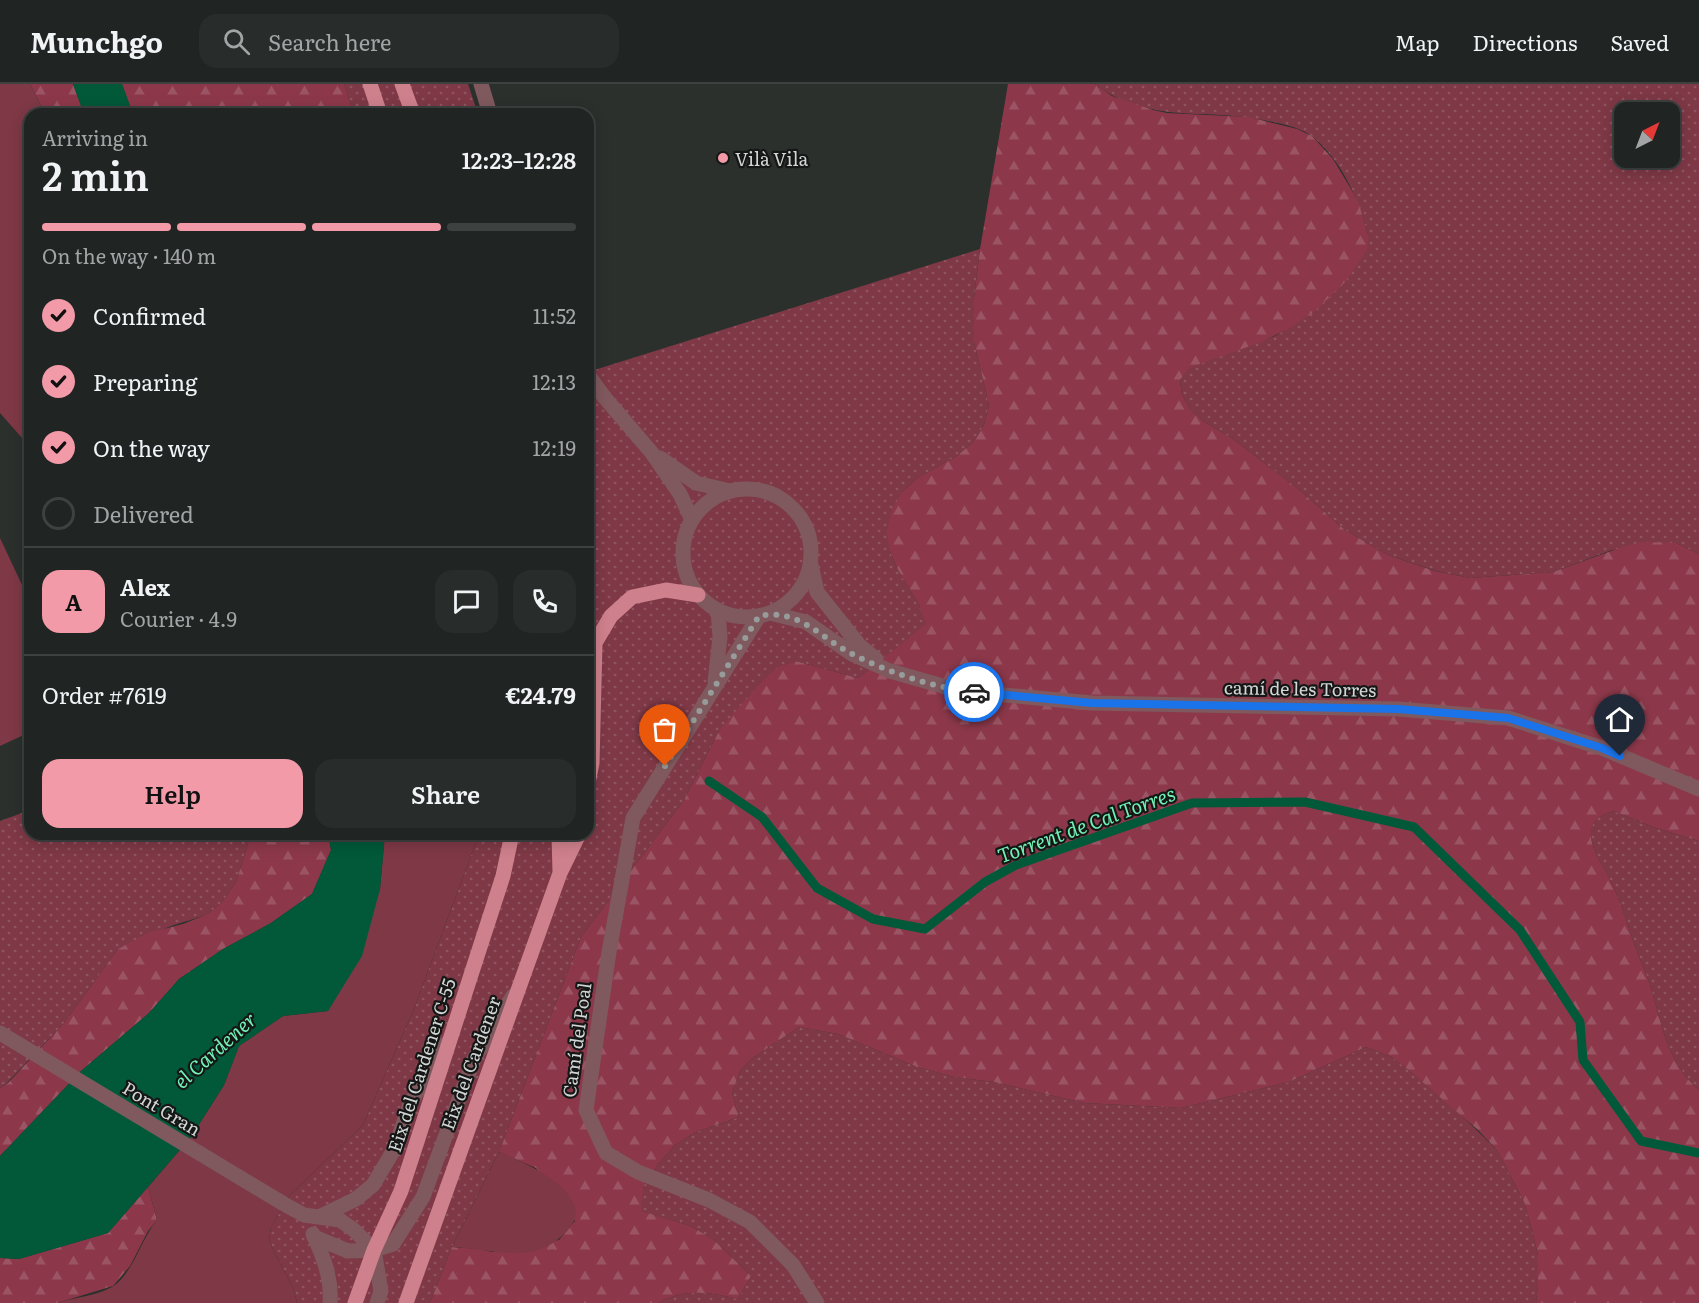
<!DOCTYPE html>
<meta charset="utf-8">
<style>
:root{--surface:#202422;--page:#282c2a;--text:#f1f3f6;--muted:#a2a4a5;--line:#3d4140;--accent:#f39aa8}
body{margin:0;font-family:Literata,serif;background:var(--page);color:var(--text);height:100vh;display:flex;flex-direction:column;font-size:22px;white-space:nowrap}
*{box-sizing:border-box;margin:0}
p{font-size:20px;color:var(--muted)}
.icon{flex:none;width:33px;height:33px;fill:none;stroke:currentColor;stroke-width:2;stroke-linecap:round;stroke-linejoin:round}
.map{position:relative;flex:1;overflow:hidden}
.details{position:absolute;left:24px;top:24px;width:570px;height:732px;display:flex;flex-direction:column;background:var(--surface);border-radius:18px;box-shadow:0 3px 15px #0003,0 0 0 2px var(--line)}
.details>*{flex:none}
.needle{width:39px;rotate:42deg}
.controls{position:absolute;left:1614px;top:18px;display:grid;gap:12px}
.controls a{display:grid;place-items:center;width:66px;height:66px;border-radius:12px;background:var(--surface);box-shadow:0 3px 15px #0003,0 0 0 2px var(--line);font-size:30px}
.pin{position:absolute;display:grid;place-items:center;width:51px;height:51px;color:#fff;margin:-62px -26px;border-radius:50% 50% 50% 0;rotate:-45deg;box-shadow:0 0 6px #0007}
.pin .icon{rotate:45deg}
.courier{position:absolute;display:grid;place-items:center;width:60px;height:60px;margin:-30px;border:4px solid #1a73e8;border-radius:50%;background:#fff;color:#222;box-shadow:0 2px 8px #0007}
.headline em{font-style:normal;font-weight:600}
.headline div{display:flex;flex-direction:column-reverse}
.headline{display:flex;align-items:center;justify-content:space-between;height:102px;padding:0 18px}
h1{font-size:39px;font-weight:600;line-height:45px}
.bar{display:grid;grid-template-columns:repeat(4,1fr);gap:9px 6px;align-content:center;height:72px;padding:0 18px}
.bar i{height:8px;border-radius:4px;background:var(--line)}
.bar .selected{background:var(--accent)}
.bar p{grid-column:span 4}
.line{display:flex;align-items:center;gap:15px;padding:0 18px;border-top:2px solid var(--line)}
.line div{flex:1}
.round{display:grid;place-items:center;flex:none;width:63px;height:63px;border-radius:18px;background:var(--page)}
ol{padding:0 18px;list-style:none}
li{display:flex;align-items:center;gap:18px;height:66px}
li p{margin-inline-start:auto}
li .icon{padding:6px;border-radius:50%;background:var(--accent);color:#111;stroke-width:4}
li:last-child{color:var(--muted)}
li i{width:33px;height:33px;border:3px solid var(--line);border-radius:50%}
.cta{display:flex;gap:12px;margin-top:auto;padding:12px 18px}
.cta a{flex:1;height:69px;border-radius:18px;background:var(--accent);color:#111;font-size:24px;font-weight:600;line-height:69px;text-align:center}
.cta a+a{background:var(--page);color:var(--text)}
header{display:flex;align-items:center;gap:36px;box-sizing:border-box;height:84px;padding:0 30px;background:var(--surface);border-bottom:2px solid var(--line)}
header strong{font-size:28px}
nav{display:flex;gap:33px;margin-inline-start:auto;font-size:21px}
.search{width:420px;height:54px;background:var(--page);display:flex;align-items:center;gap:15px;box-sizing:border-box;padding:0 21px;border-radius:18px;color:var(--muted);font-size:22px}
.map>svg:first-child{display:block}
</style>
<header>
<strong>Munchgo</strong>
<div class="search"><svg class="icon" aria-label="search" viewBox="0 0 24 24"><circle cx="10" cy="10" r="6"/><path d="M15 15l6 6"/></svg>Search here</div>
<nav><a>Map</a><a>Directions</a><a>Saved</a></nav>
</header>
<div class="map">
<svg width="1699" height="1219" viewBox="0 0 1699 1219">
<defs>
<pattern id="grass-dots" width="8" height="8" patternUnits="userSpaceOnUse" patternTransform="scale(1.5)"><rect width="8" height="8" fill="#7e3846"/><path d="M2 2h.1M6 6h.1" fill="none" stroke="#8f5460" stroke-width="1.8" stroke-linecap="round"/></pattern>
<pattern id="forest-firs" width="22" height="20" patternUnits="userSpaceOnUse" patternTransform="scale(1.5)"><rect width="22" height="20" fill="#8c384a"/><path d="M5 1l3.5 6h-7zM16 11l3.5 6h-7z" fill="#9b5463"/></pattern>
</defs>
<rect width="100%" height="100%" fill="#2b302d"/>
<g fill="url(#grass-dots)" fill-rule="evenodd">
<polygon points="344,0 468,0 478,30 354,30"/>
<path d="M1095,0H1699V470L1676,459L1612,466L1553,488L1470,494L1436,487L1388,471L1345,446L1297,404L1233,355L1203,337L1190,325L1182,311L1180,296L1188,284L1275,252L1313,229L1368,151C1359,116 1342,77 1313,53C1293,36 1225,30 1198,30C1162,29 1124,23 1095,0ZM1624,28H1670V74H1624Z"/>
<polygon points="980,165 974,214 974,258 989,321 984,341 973,358 957,372 919,393 903,407 890,467 898,486 919,521 927,540 858,594 796,577 719,647 684,716 581,853 499,1068 452,1163 430,1219 297,1219 293,1203 274,1168 269,1155 271,1143 290,1111 363,1041 414,925 479,750 588,750 588,288"/>
<polygon points="30,726 30,750 251,750 236,798 222,818 213,826 203,832 171,842 118,865 64,939 7,999 0,1004 0,737"/>
<path d="M1613,727L1659,745L1699,757V1006C1668,979 1662,942 1651,904C1647,890 1640,876 1635,862C1628,842 1622,821 1613,802C1606,787 1586,760 1592,742C1595,733 1605,730 1613,727Z"/>
<path d="M799,943L838,950L917,983L954,993L994,998L1084,1019L1181,1024L1289,998L1366,963L1392,973L1413,990L1458,1028L1497,1066L1524,1118L1532,1146L1538,1171V1200L1536,1219H658C685,1204 709,1208 738,1215L751,1192L714,1156L691,1142L640,1127L644,1101L658,1080L675,1061L696,1048L739,1033L732,1009L740,987L751,975Z"/>
</g>
<g fill="url(#forest-firs)">
<polygon points="30,0 73,0 84,30 45,30"/>
<polygon points="122,0 344,0 354,30 133,30"/>
<path d="M1008,0H1095L1112,12L1153,26L1167,29L1249,33L1297,45L1312,52L1333,75L1351,105L1359,120L1368,151L1367,166L1346,197L1313,229L1288,245L1261,258L1189,284L1180,296L1182,311L1190,325L1203,337L1233,355L1297,404L1345,446L1388,471L1435,487L1470,494L1553,488L1625,462L1643,458L1676,459L1699,470V757L1659,745L1613,727C1605,730 1595,733 1592,743C1586,760 1606,786 1613,802C1622,821 1628,842 1635,862C1640,876 1647,890 1651,904C1662,942 1668,979 1699,1006V1219H1536L1538,1200V1171L1532,1146L1524,1118L1497,1066L1478,1046L1413,990L1392,973L1366,963L1289,998L1181,1024L1084,1019L994,998L954,993L917,983L838,950L799,943L751,975L740,987L732,1009L739,1033L696,1048L675,1061L658,1080L644,1101L641,1127L691,1142L714,1156L751,1192L738,1215C709,1208 685,1204 658,1219H430L452,1163L480,1165L492,1168L559,1156L575,1137L536,1084L499,1068L581,853L684,716L719,647L732,631L761,599L777,584L796,577L858,594L926,540L919,521L898,486L890,467L887,448L892,425L903,407L919,393L957,372L973,358L984,341L989,321L974,258V214L980,165Z"/>
<polygon points="251,750 328,750 331,766 312,810 271,839 223,865 179,895 149,929 81,987 0,1072 0,1004 8,999 64,939 118,865 148,849 183,840 203,832 213,826 222,818 236,798"/>
<polygon points="148,1103 157,1136 148,1147 130,1182 113,1202 57,1219 0,1219 0,1174 19,1175 108,1149"/>
</g>
<g fill="#7e3846">
<polygon points="0,0 30,0 45,30 30,30 30,363 0,329"/>
<polygon points="0,454 30,518 30,648 0,662"/>
<path d="M385,750H479L414,925L363,1041L290,1111L271,1143L269,1155L274,1168L293,1203L297,1219H57C75,1213 96,1212 112,1203C133,1190 141,1155 157,1136L148,1103L191,1053L224,1001L239,962L283,932L328,927L380,805Z"/>
<path d="M499,1068C524,1078 598,1110 569,1145C559,1156 549,1163 534,1167C507,1173 480,1164 452,1163Z"/>
</g>
<g fill="#015939">
<polygon points="73,0 122,0 133,30 84,30"/>
<polygon points="328,750 385,750 380,805 362,872 328,927 283,932 239,962 224,1001 191,1053 108,1149 19,1175 0,1174 0,1072 81,987 149,929 179,895 223,865 271,839 312,810 331,766"/>
</g>
<g fill="none" stroke-linecap="round" stroke-linejoin="round">
<polyline stroke="#015939" stroke-width="9" points="709,697 762,733 817,804 873,835 925,845 985,798 1016,781 1192,719 1305,718 1414,743 1520,846 1580,938 1583,976 1641,1057 1699,1069"/>
<g stroke="#7f595e" stroke-width="15">
<polyline points="481,0 490,30"/>
<polyline points="588,291 605,314 652,369 680,410 692,436"/>
<polyline points="660,374 696,399 730,407"/>
<circle cx="747" cy="469" r="64"/>
<polyline points="811,481 817,508 859,561 876,575"/>
<polyline points="770,529 806,538 852,570 890,587 960,607 1092,619 1398,625 1508,634 1602,664 1699,705"/>
<polyline points="759,532 633,734 609,868 586,1026 606,1069 638,1088 709,1116 750,1138 793,1181 817,1219"/>
<polyline points="715,598 720,553 718,527"/>
<polyline points="0,949 284,1120 304,1131 340,1136 354,1146 374,1166 381,1207 377,1219"/>
<polyline points="321,1132 356,1115 373,1101 395,1064 410,1020 445,960"/>
<path d="M313,1150C323,1172 332,1194 330,1219"/>
<polyline points="314,1153 348,1167 374,1166 393,1160 423,1113 474,975 513,912"/>
</g>
<g stroke="#ce808c" stroke-width="15">
<polyline points="370,0 380,30"/>
<polyline points="402,0 413,30"/>
<polyline points="588,699 592,679 595,559 611,532 632,513 666,506 698,511"/>
<polyline points="561,787 579,750"/>
<polyline points="355,1219 374,1166 401,1107 503,792 512,750"/>
<polyline points="406,1219 560,789 559,750"/>
</g>
</g>
<g fill="none" stroke-linecap="round" stroke-linejoin="round">
<path stroke="#979b99" stroke-width="6" stroke-dasharray="0 10.8" d="M665,682L759,532C800,524 821,555 854,571C891,589 934,604 974,608"/>
<polyline stroke="#1a73e8" stroke-width="8" points="974,608 1092,619 1398,625 1508,634 1602,664 1620,672"/>
</g>
<circle fill="#f39aa8" stroke="#151716" stroke-width="2" cx="723" cy="74" r="6"/>
<g text-anchor="middle" dominant-baseline="central" stroke-width="4.5" stroke-linejoin="round" paint-order="stroke">
<g font-size="18" fill="#d1d5d3" stroke="#151716" text-anchor="start">
<text x="735" y="74">Vilà Vila</text>
</g>
<g font-size="18" fill="#d1d5d3" stroke="#151716">
<text transform="translate(1300 604) rotate(1)">camí de les Torres</text>
<text transform="translate(576 956) rotate(-82)">Camí del Poal</text>
<text transform="translate(470 979) rotate(-70)">Eix del Cardener</text>
<text transform="translate(421 981) rotate(-72)">Eix del Cardener C-55</text>
<text transform="translate(162 1024) rotate(31)">Pont Gran</text>
</g>
<g font-size="20" font-style="italic" fill="#71f2b5" stroke="#151716">
<text transform="translate(1086 739) rotate(-20)">Torrent de Cal Torres</text>
<text transform="translate(214 965) rotate(-42)">el Cardener</text>
</g>
</g>
</svg>
<div class="controls">
<a><svg class="needle" viewBox="-14 -14 28 28"><path d="M0-13l5 13h-10z" fill="#e53935"/><path d="M0 13l5-13h-10z" fill="#a2a4a5"/></svg></a>
</div>
<div class="pin" style="left:665px;top:682px;background:#ea580c"><svg class="icon" aria-label="bag" viewBox="0 0 24 24"><path d="M5 8h14l-1 12H6zM9 8a3 3 0 0 1 6 0"/></svg></div>
<div class="pin" style="left:1620px;top:672px;background:#1f2937"><svg class="icon" aria-label="home" viewBox="0 0 24 24"><path d="M3 11l9-7 9 7M6 9v11h12V9"/></svg></div>
<div class="courier" style="left:974px;top:608px"><svg class="icon" aria-label="car" viewBox="0 0 24 24"><path d="M5 17H2v-5l4-1 3-4h7l3 4 3 1v5h-3M9 17h6M6 11h13"/><circle cx="7" cy="17" r="2"/><circle cx="17" cy="17" r="2"/></svg></div>
<section class="details">
<div class="headline"><div><h1>2 min</h1><p>Arriving in</p></div><em>12:23–12:28</em></div>
<div class="bar"><i class="selected"></i><i class="selected"></i><i class="selected"></i><i></i><p>On the way · 140 m</p></div>
<ol>
<li><svg class="icon" aria-label="check" viewBox="0 0 24 24"><path d="M5 12l5 5 9-10"/></svg>Confirmed<p>11:52</p></li>
<li><svg class="icon" aria-label="check" viewBox="0 0 24 24"><path d="M5 12l5 5 9-10"/></svg>Preparing<p>12:13</p></li>
<li><svg class="icon" aria-label="check" viewBox="0 0 24 24"><path d="M5 12l5 5 9-10"/></svg>On the way<p>12:19</p></li>
<li><i></i>Delivered</li>
</ol>
<div class="line" style="height:108px"><b class="round" style="background:var(--accent);color:#111">A</b><div><b>Alex</b><p>Courier · 4.9</p></div><a class="round"><svg class="icon" aria-label="chat" viewBox="0 0 24 24"><path d="M4 5h16v11H9l-5 4z"/></svg></a><a class="round"><svg class="icon" aria-label="phone" viewBox="0 0 24 24"><path d="M5 4h4l2 5-3 2q2 4 5 5l2-3 5 2v4C11 20 4 13 5 4z"/></svg></a></div>
<div class="line" style="height:78px"><div>Order #7619</div><b>€24.79</b></div>
<div class="cta"><a>Help</a><a>Share</a></div>
</section>
</div>
